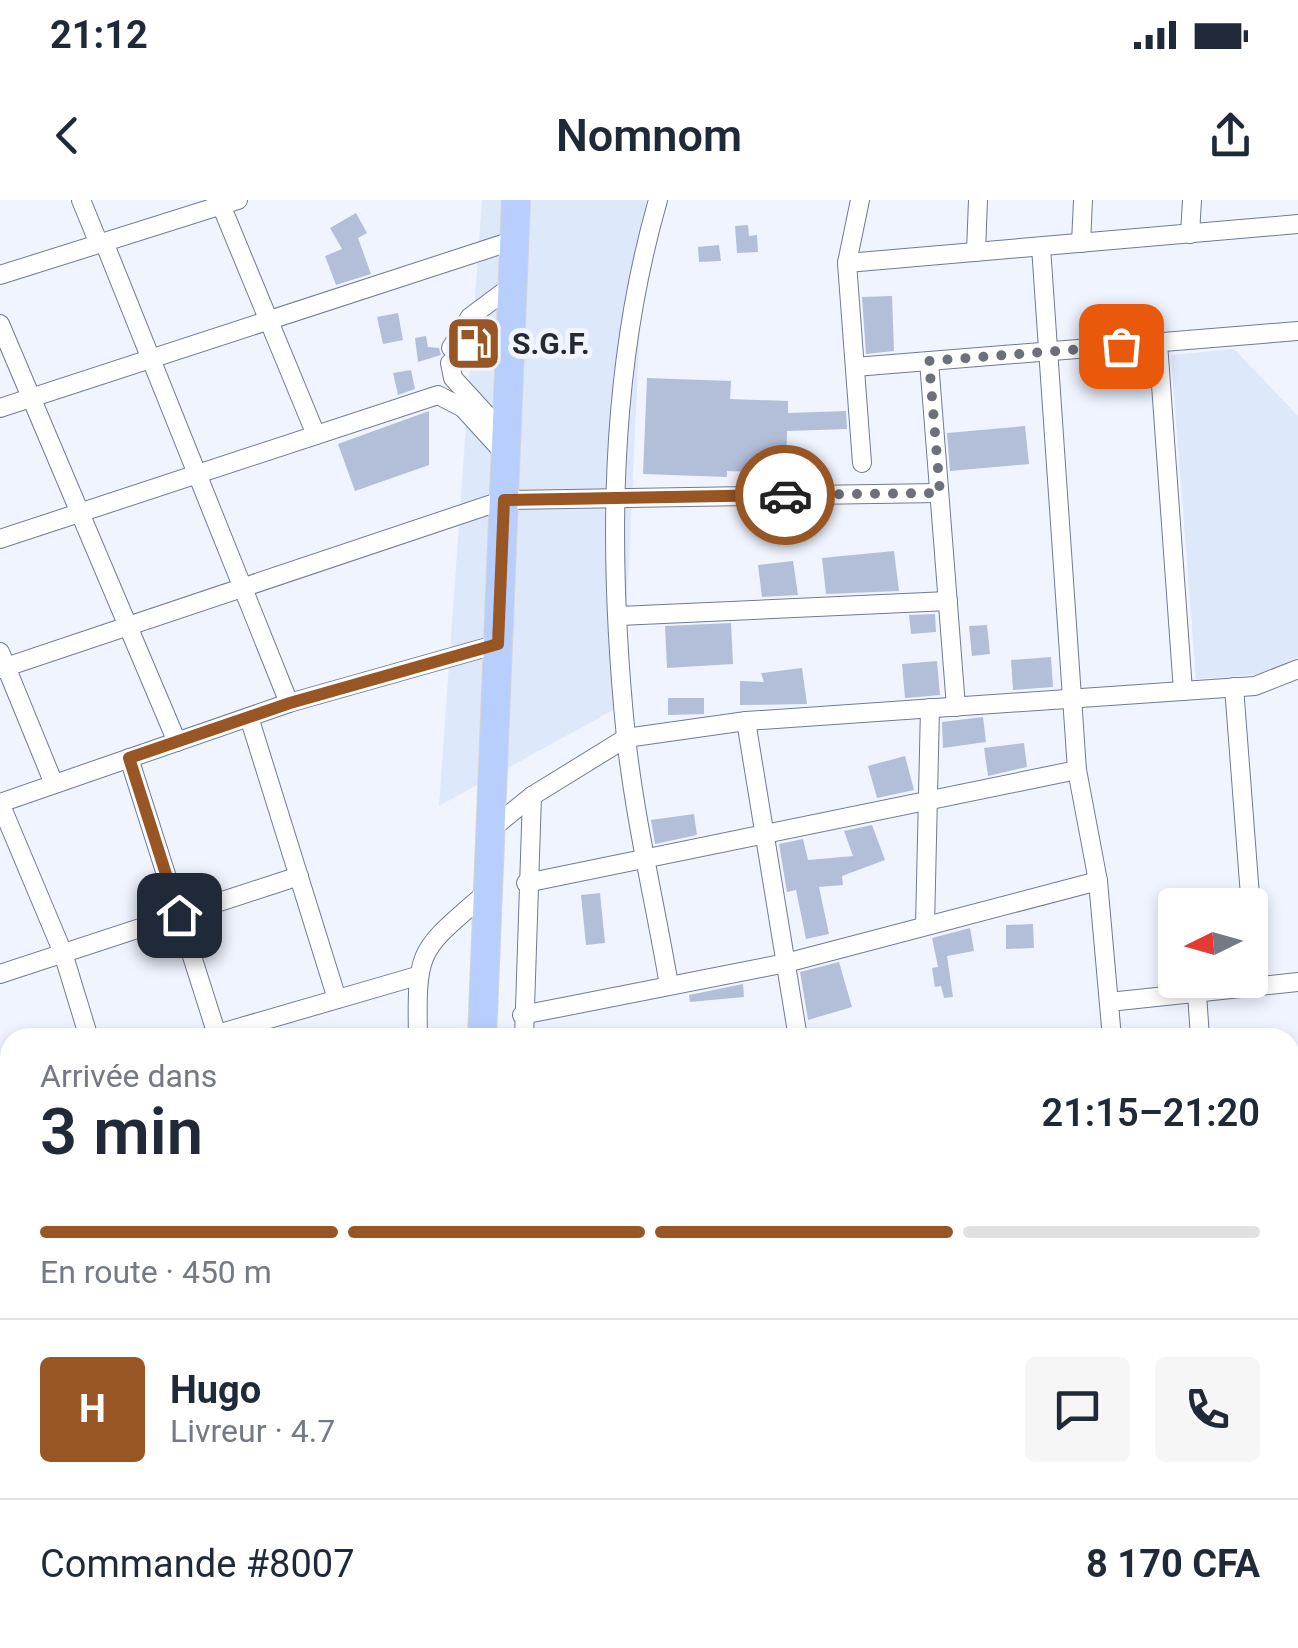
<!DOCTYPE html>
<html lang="fr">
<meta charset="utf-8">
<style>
:root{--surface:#fff;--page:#f6f6f7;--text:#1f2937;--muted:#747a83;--line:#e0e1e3;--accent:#995625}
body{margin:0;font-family:Roboto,sans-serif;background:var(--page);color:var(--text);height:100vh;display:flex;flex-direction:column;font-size:38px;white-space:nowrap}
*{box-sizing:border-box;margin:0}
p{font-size:32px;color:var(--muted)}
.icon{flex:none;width:55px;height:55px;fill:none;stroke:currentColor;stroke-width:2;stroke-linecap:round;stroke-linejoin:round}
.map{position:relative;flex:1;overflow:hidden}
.side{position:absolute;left:0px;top:828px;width:1300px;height:622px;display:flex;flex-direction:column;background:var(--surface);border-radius:30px 30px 0 0;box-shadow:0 5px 15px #0003}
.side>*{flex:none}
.needle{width:65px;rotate:265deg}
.fabs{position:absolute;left:1158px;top:688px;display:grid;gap:20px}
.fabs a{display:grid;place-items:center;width:110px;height:110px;border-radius:10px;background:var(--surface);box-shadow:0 5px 15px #0003;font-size:50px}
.pin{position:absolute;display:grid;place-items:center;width:85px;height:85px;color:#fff;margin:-42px;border-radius:20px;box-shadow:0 5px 15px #0006}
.courier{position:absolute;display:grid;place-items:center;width:100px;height:100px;margin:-50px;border:8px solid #995625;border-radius:50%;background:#fff;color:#222;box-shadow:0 2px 12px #0007}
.overview em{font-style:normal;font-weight:600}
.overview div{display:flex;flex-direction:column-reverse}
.overview{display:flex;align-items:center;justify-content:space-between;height:170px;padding:0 40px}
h1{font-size:65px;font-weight:600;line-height:75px}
.bar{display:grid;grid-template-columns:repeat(4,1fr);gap:15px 10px;align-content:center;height:120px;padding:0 40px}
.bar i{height:12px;border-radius:8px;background:var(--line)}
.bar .selected{background:var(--accent)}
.bar p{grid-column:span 4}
.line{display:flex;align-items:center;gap:25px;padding:0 40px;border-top:2px solid var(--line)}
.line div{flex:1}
.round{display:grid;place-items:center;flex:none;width:105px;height:105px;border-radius:10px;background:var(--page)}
.status{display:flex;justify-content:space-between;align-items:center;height:70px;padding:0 50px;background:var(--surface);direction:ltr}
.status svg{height:28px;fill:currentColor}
header{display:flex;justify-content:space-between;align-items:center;height:130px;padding:0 40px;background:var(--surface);font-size:45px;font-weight:600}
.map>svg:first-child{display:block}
</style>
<div class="status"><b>21:12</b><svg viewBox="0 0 49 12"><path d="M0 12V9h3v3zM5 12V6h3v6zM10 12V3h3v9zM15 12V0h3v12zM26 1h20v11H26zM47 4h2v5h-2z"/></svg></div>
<header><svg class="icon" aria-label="back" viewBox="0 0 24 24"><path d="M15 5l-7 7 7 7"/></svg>Nomnom<svg class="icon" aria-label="share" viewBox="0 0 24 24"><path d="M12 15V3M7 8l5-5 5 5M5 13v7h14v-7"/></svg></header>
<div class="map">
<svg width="1298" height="1448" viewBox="0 0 1298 1448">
<rect width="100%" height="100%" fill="#eff4ff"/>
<g fill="#dee8fb">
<polygon points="482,0 646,0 622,505 439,606"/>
<polygon points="1234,149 1298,216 1298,457 1264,474 1196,479 1171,155"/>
</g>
<g fill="#b3bfd9">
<polygon points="356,13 367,33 358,38 371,74 336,85 325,56 342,49 330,28"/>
<polygon points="748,25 749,36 757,35 758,52 737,53 735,26"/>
<polygon points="719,45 721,61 699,62 698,47"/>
<polygon points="892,96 894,151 866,154 862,97"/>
<polygon points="398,113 403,140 383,144 377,117"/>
<polygon points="426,136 428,147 439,148 441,155 418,162 415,138"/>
<polygon points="411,170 415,189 398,195 393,173"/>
<polygon points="647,178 731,181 730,199 788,201 788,213 846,211 847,229 787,231 786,273 727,271 727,277 643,274"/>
<polygon points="429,211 429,265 355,291 338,244"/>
<polygon points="1025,226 1029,264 950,271 947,233"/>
<polygon points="894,351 899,391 826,394 822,358"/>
<polygon points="793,361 798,395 762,397 758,365"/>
<polygon points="935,414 936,432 911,434 909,415"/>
<polygon points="731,423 733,464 667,468 665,426"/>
<polygon points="987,425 990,454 972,456 969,426"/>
<polygon points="1051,457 1053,487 1013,490 1011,460"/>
<polygon points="937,461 940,495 905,498 902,464"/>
<polygon points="802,468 807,504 740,505 740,481 764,482 761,473"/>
<polygon points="668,498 704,498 704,514 668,515"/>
<polygon points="983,517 986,542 943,548 942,522"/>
<polygon points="1024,543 1027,567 988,576 984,548"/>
<polygon points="905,556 914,590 877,598 868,566"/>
<polygon points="694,614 697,635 655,644 651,620"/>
<polygon points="872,625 885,660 842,676 843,685 819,687 829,734 806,739 796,690 787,692 779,644 803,639 808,660 853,656 844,631"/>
<polygon points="600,693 605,743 586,745 581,695"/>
<polygon points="1033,724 1034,748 1006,749 1006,725"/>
<polygon points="970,728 974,751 947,756 953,797 944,798 941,786 935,787 932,768 938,767 932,738"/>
<polygon points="839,762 852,807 808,820 800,772"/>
<polygon points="743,784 744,797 690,802 689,795"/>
</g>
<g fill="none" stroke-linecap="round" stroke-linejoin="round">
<defs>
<g id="minor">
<polyline points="81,0 99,44"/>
<polyline points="219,0 316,235"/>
<path d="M658,0C608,174 608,358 626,537C635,620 655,703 669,785"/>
<polyline points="860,0 847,63 862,263"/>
<polyline points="1190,34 1192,0"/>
<polyline points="104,42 289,503"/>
<polyline points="1081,43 1083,0"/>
<polyline points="1041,47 1077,570 1098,681 1112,838"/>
<polyline points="976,52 978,0"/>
<polyline points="847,63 1298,24"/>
<polyline points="0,75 238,0"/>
<polyline points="0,124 177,542"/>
<polyline points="1158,143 1183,491"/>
<polyline points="451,148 470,117 513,85"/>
<polyline points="929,161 956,507"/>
<polyline points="450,163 453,178 506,236"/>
<polyline points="855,167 1298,131"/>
<polyline points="0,208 515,40"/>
<polyline points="0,339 438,195 463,208 505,254"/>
<polyline points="619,416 948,401"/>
<polyline points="0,452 54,584"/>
<polyline points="0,469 504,300 939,293"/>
<polyline points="1234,487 1257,787"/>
<polyline points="249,517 337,799"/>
<polyline points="746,521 798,838"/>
<polyline points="129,558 218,838"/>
<polyline points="0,603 289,503 498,444"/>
<polyline points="0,603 63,753 89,838"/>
<polyline points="490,630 532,596 626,538 746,521 1255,486 1298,469"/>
<polyline points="526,683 1077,570"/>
<polyline points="925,726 930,508"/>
<polyline points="0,774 299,676"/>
<polyline points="1197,793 1200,838"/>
<polyline points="1109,802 1298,782"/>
<polyline points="522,815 786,763 1098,681"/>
<polyline points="207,837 417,776"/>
<path d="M418,838C416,745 420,751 488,691"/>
<polyline points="524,838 532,596"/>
<polyline points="1290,879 1298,878"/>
<polyline points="0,906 10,902"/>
<polyline points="1290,989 1298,988"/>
<polyline points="0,1000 10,1032"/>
<polyline points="0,1159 10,1156"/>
<polyline points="1290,1252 1298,1252"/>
<polyline points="0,1333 10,1331"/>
<polyline points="1290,1351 1298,1350"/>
<polyline points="740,1440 741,1448"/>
<polyline points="1000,1440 1000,1448"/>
<polyline points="1116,1440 1117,1448"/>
<polyline points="1226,1440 1227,1448"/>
<polyline points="87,1448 116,1440"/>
<polyline points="623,1448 623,1440"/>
</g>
<g id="highway">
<polyline points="482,838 516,0"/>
<polyline points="457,1448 457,1440"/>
</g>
</defs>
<use href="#minor" stroke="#707b92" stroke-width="20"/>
<use href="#highway" stroke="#d3d4d6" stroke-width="30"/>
<use href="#minor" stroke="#fff" stroke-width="18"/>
<use href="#highway" stroke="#b8cefc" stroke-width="28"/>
</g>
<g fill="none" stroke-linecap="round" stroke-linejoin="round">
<polyline stroke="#6b707a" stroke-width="10" stroke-dasharray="0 18" points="785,295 940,293 929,161 1121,146"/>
<polyline stroke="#995625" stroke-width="12" points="179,715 129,558 290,503 498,444 504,300 785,295"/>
</g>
<defs>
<symbol id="fuel-square" viewBox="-11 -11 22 22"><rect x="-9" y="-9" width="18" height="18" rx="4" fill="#995625" stroke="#eff4ff"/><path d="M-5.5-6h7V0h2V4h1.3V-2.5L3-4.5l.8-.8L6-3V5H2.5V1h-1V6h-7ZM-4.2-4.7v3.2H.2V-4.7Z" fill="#fff"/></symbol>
</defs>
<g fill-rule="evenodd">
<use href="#fuel-square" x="442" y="112" width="63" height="63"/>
</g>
<g text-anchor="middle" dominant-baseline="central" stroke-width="10" stroke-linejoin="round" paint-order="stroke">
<g font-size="30" font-weight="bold" fill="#242932" stroke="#eff4ff" text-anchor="start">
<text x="512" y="143">S.G.F.</text>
</g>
</g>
</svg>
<div class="fabs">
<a><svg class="needle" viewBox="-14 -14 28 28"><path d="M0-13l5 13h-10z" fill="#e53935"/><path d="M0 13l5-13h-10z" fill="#747a83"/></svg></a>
</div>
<div class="pin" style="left:1121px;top:146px;background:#ea580c"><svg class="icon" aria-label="bag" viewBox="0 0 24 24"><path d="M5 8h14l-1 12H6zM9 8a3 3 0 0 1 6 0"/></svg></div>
<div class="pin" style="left:179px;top:715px;background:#1f2937"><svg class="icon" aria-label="home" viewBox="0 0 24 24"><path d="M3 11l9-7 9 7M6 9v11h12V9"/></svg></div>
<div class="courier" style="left:785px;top:295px"><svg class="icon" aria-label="car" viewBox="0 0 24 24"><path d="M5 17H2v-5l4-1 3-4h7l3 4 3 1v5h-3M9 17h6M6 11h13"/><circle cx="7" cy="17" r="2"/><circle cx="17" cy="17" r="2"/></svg></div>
<section class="side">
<div class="overview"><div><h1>3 min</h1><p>Arrivée dans</p></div><em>21:15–21:20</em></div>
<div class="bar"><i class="selected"></i><i class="selected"></i><i class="selected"></i><i></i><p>En route · 450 m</p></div>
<div class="line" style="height:180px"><b class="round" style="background:var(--accent);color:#fff">H</b><div><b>Hugo</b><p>Livreur · 4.7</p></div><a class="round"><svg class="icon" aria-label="chat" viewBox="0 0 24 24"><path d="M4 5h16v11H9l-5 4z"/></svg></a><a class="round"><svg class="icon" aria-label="phone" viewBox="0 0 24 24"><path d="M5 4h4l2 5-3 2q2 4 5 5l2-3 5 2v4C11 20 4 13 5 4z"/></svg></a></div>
<div class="line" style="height:130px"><div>Commande #8007</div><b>8 170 CFA</b></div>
</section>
</div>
